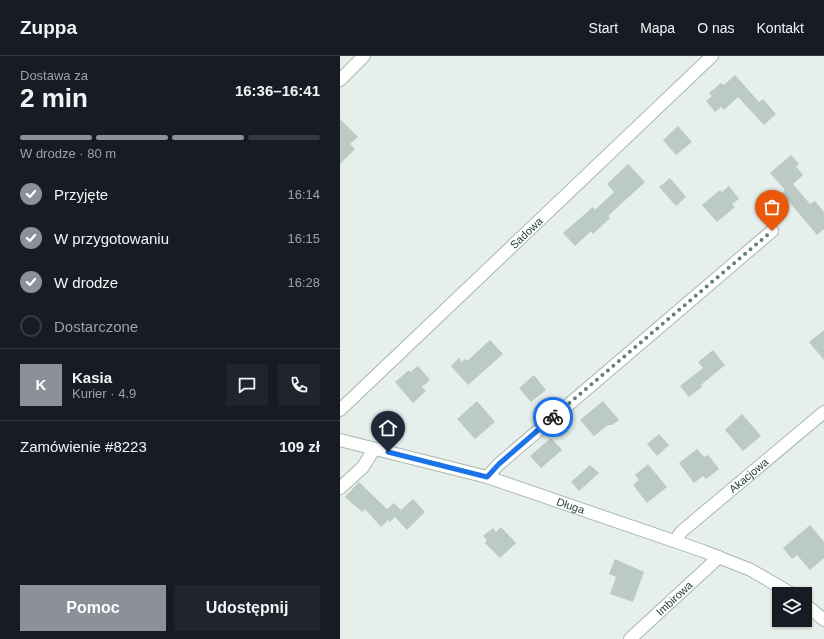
<!DOCTYPE html>
<html lang="pl">
<meta charset="utf-8">
<style>
:root{--surface:#171b24;--page:#20242c;--text:#f1f3f6;--muted:#9ea1a6;--line:#363941;--accent:#8c9099}
body{margin:0;font-family:Helvetica,sans-serif;background:var(--page);color:var(--text);height:100vh;display:flex;flex-direction:column;font-size:15px;white-space:nowrap}
*{box-sizing:border-box;margin:0}
p{font-size:13px;color:var(--muted)}
.icon{flex:none;width:22px;height:22px;fill:none;stroke:currentColor;stroke-width:2;stroke-linecap:round;stroke-linejoin:round}
.map{position:relative;flex:1;overflow:hidden}
.side{display:flex;flex-direction:column;background:var(--surface);width:340px}
.side>*{flex:none}
.buttons{position:absolute;left:432px;top:531px;display:grid;gap:8px}
.buttons a{display:grid;place-items:center;width:40px;height:40px;border-radius:0px;background:var(--surface);box-shadow:0 1px 3px #0004;font-size:20px}
.pin{position:absolute;display:grid;place-items:center;width:34px;height:34px;color:#fff;margin:-41px -17px;border-radius:50% 50% 50% 0;rotate:-45deg;box-shadow:0 0 4px #0007}
.pin .icon{rotate:45deg}
.courier{position:absolute;display:grid;place-items:center;width:40px;height:40px;margin:-20px;border:3px solid #1a73e8;border-radius:50%;background:#fff;color:#222;box-shadow:0 1px 5px #0007}
.head em{font-style:normal;font-weight:600}
.head div{display:flex;flex-direction:column-reverse}
.head{display:flex;align-items:center;justify-content:space-between;height:68px;padding:0 20px}
h1{font-size:26px;font-weight:600;line-height:30px}
.bar{display:grid;grid-template-columns:repeat(4,1fr);gap:6px 4px;align-content:center;height:48px;padding:0 20px}
.bar i{height:5px;border-radius:3px;background:var(--line)}
.bar .on{background:var(--accent)}
.bar p{grid-column:span 4}
.line{display:flex;align-items:center;gap:10px;padding:0 20px;border-top:1px solid var(--line)}
.line div{flex:1}
.round{display:grid;place-items:center;flex:none;width:42px;height:42px;border-radius:0px;background:var(--page)}
ol{padding:0 20px;list-style:none}
li{display:flex;align-items:center;gap:12px;height:44px}
li p{margin-inline-start:auto}
li .icon{padding:4px;border-radius:50%;background:var(--accent);color:#fff;stroke-width:4}
li:last-child{color:var(--muted)}
li i{width:22px;height:22px;border:2px solid var(--line);border-radius:50%}
.action{display:flex;gap:8px;margin-top:auto;padding:8px 20px}
.action a{flex:1;height:46px;border-radius:0px;background:var(--accent);color:#fff;font-size:16px;font-weight:600;line-height:46px;text-align:center}
.action a+a{background:var(--page);color:var(--text)}
header{display:flex;align-items:center;gap:24px;box-sizing:border-box;height:56px;padding:0 20px;background:var(--surface);border-bottom:1px solid var(--line)}
header strong{font-size:19px}
nav{display:flex;gap:22px;margin-inline-start:auto;font-size:14px}
main{display:flex;flex:1;min-height:0}
.map>svg:first-child{display:block}
</style>
<header>
<strong>Zuppa</strong>
<nav><a>Start</a><a>Mapa</a><a>O nas</a><a>Kontakt</a></nav>
</header>
<main>
<section class="side">
<div class="head"><div><h1>2 min</h1><p>Dostawa za</p></div><em>16:36–16:41</em></div>
<div class="bar"><i class="on"></i><i class="on"></i><i class="on"></i><i></i><p>W drodze · 80 m</p></div>
<ol>
<li><svg class="icon" aria-label="check" viewBox="0 0 24 24"><path d="M5 12l5 5 9-10"/></svg>Przyjęte<p>16:14</p></li>
<li><svg class="icon" aria-label="check" viewBox="0 0 24 24"><path d="M5 12l5 5 9-10"/></svg>W przygotowaniu<p>16:15</p></li>
<li><svg class="icon" aria-label="check" viewBox="0 0 24 24"><path d="M5 12l5 5 9-10"/></svg>W drodze<p>16:28</p></li>
<li><i></i>Dostarczone</li>
</ol>
<div class="line" style="height:72px"><b class="round" style="background:var(--accent);color:#fff">K</b><div><b>Kasia</b><p>Kurier · 4.9</p></div><a class="round"><svg class="icon" aria-label="chat" viewBox="0 0 24 24"><path d="M4 5h16v11H9l-5 4z"/></svg></a><a class="round"><svg class="icon" aria-label="phone" viewBox="0 0 24 24"><path d="M5 4h4l2 5-3 2q2 4 5 5l2-3 5 2v4C11 20 4 13 5 4z"/></svg></a></div>
<div class="line" style="height:52px"><div>Zamówienie #8223</div><b>109 zł</b></div>
<div class="action"><a>Pomoc</a><a>Udostępnij</a></div>
</section>
<div class="map">
<svg width="484" height="583" viewBox="0 0 484 583">
<rect width="100%" height="100%" fill="#e6efeb"/>
<g fill="#bbcac4">
<polygon points="395,19 419,46 423,43 436,58 424,69 398,41 384,54 381,51 375,56 366,45 372,40 369,37 381,27 384,29"/>
<polygon points="0,63 18,81 10,88 15,93 0,108"/>
<polygon points="338,70 352,86 336,99 323,84"/>
<polygon points="451,99 459,108 456,110 463,119 453,128 470,148 475,145 484,156 484,173 477,179 442,137 445,134 430,117"/>
<polygon points="288,108 305,126 268,160 270,162 253,178 251,175 235,190 223,177 253,151 255,154 274,136 267,128"/>
<polygon points="330,122 346,141 336,150 319,131"/>
<polygon points="389,130 399,143 392,148 395,151 377,166 362,149 380,134 382,136"/>
<polygon points="484,274 484,304 469,286"/>
<polygon points="150,284 163,298 128,329 111,310 119,302 122,306 125,303 127,305"/>
<polygon points="373,294 385,309 361,329 362,331 349,341 340,330 363,312 358,306"/>
<polygon points="78,310 90,324 82,331 86,335 73,347 55,326 69,314 70,316"/>
<polygon points="194,319 206,334 191,346 179,332"/>
<polygon points="137,345 155,366 135,383 117,363"/>
<polygon points="263,345 279,364 272,369 268,369 254,380 240,364"/>
<polygon points="402,358 421,380 403,395 385,374"/>
<polygon points="319,378 329,389 317,400 307,388"/>
<polygon points="211,382 222,394 201,412 190,400"/>
<polygon points="357,393 364,401 368,399 379,413 366,423 363,420 354,427 339,407"/>
<polygon points="308,408 327,431 307,447 293,429 299,424 295,419"/>
<polygon points="250,409 259,417 239,435 231,426"/>
<polygon points="19,426 47,453 54,447 61,454 73,443 85,456 67,474 55,461 50,466 48,464 41,471 25,453 22,456 5,441"/>
<polygon points="470,469 484,486 484,502 470,514 457,499 452,503 443,492"/>
<polygon points="161,471 176,487 160,502 145,487 147,484 143,480 153,472 156,476"/>
<polygon points="275,503 304,516 293,546 270,538 276,521 269,518"/>
</g>
<g fill="none" stroke-linecap="round" stroke-linejoin="round">
<defs>
<g id="street">
<polyline points="0,24 24,0"/>
<path id="s1" d="M0,354L372,0"/>
<path id="s2" d="M0,384L147,421L363,495L411,514L452,538"/>
<polyline points="147,421 159,408 432,175"/>
<polyline points="0,432 23,411 34,393"/>
<path id="s3" d="M335,485L341,476L484,356"/>
<polyline points="465,548 484,564"/>
<path id="s4" d="M290,583L379,501"/>
</g>
</defs>
<use href="#street" stroke="#a8b8b2" stroke-width="14"/>
<use href="#street" stroke="#fff" stroke-width="12"/>
</g>
<g fill="none" stroke-linecap="round" stroke-linejoin="round">
<polyline stroke="#687f78" stroke-width="4" stroke-dasharray="0 7.2" points="213,361 432,175"/>
<polyline stroke="#1a73e8" stroke-width="5" points="48,396 147,421 159,408 213,361"/>
</g>
<g text-anchor="middle" dominant-baseline="central" stroke-width="3" stroke-linejoin="round" paint-order="stroke">
<g font-size="11" fill="#24423a" stroke="#f7fbf9">
<text stroke="none"><textPath href="#s1" startOffset="257">Sadowa</textPath></text>
<text stroke="none"><textPath href="#s3" startOffset="99">Akacjowa</textPath></text>
<text stroke="none"><textPath href="#s2" startOffset="240">Długa</textPath></text>
<text stroke="none"><textPath href="#s4" startOffset="60">Imbirowa</textPath></text>
</g>
</g>
</svg>
<div class="buttons">
<a><svg class="icon" aria-label="layers" viewBox="0 0 24 24"><path d="M12 4l9 5-9 5-9-5zM3 14l9 5 9-5"/></svg></a>
</div>
<div class="pin" style="left:432px;top:175px;background:#ea580c"><svg class="icon" aria-label="bag" viewBox="0 0 24 24"><path d="M5 8h14l-1 12H6zM9 8a3 3 0 0 1 6 0"/></svg></div>
<div class="pin" style="left:48px;top:396px;background:#1f2937"><svg class="icon" aria-label="home" viewBox="0 0 24 24"><path d="M3 11l9-7 9 7M6 9v11h12V9"/></svg></div>
<div class="courier" style="left:213px;top:361px"><svg class="icon" aria-label="bike" viewBox="0 0 24 24"><circle cx="6" cy="16" r="4"/><circle cx="18" cy="16" r="4"/><path d="M6 16l4-8h5l3 8M10 8l3 8H6M13 5h3"/></svg></div>
</div>
</main>
